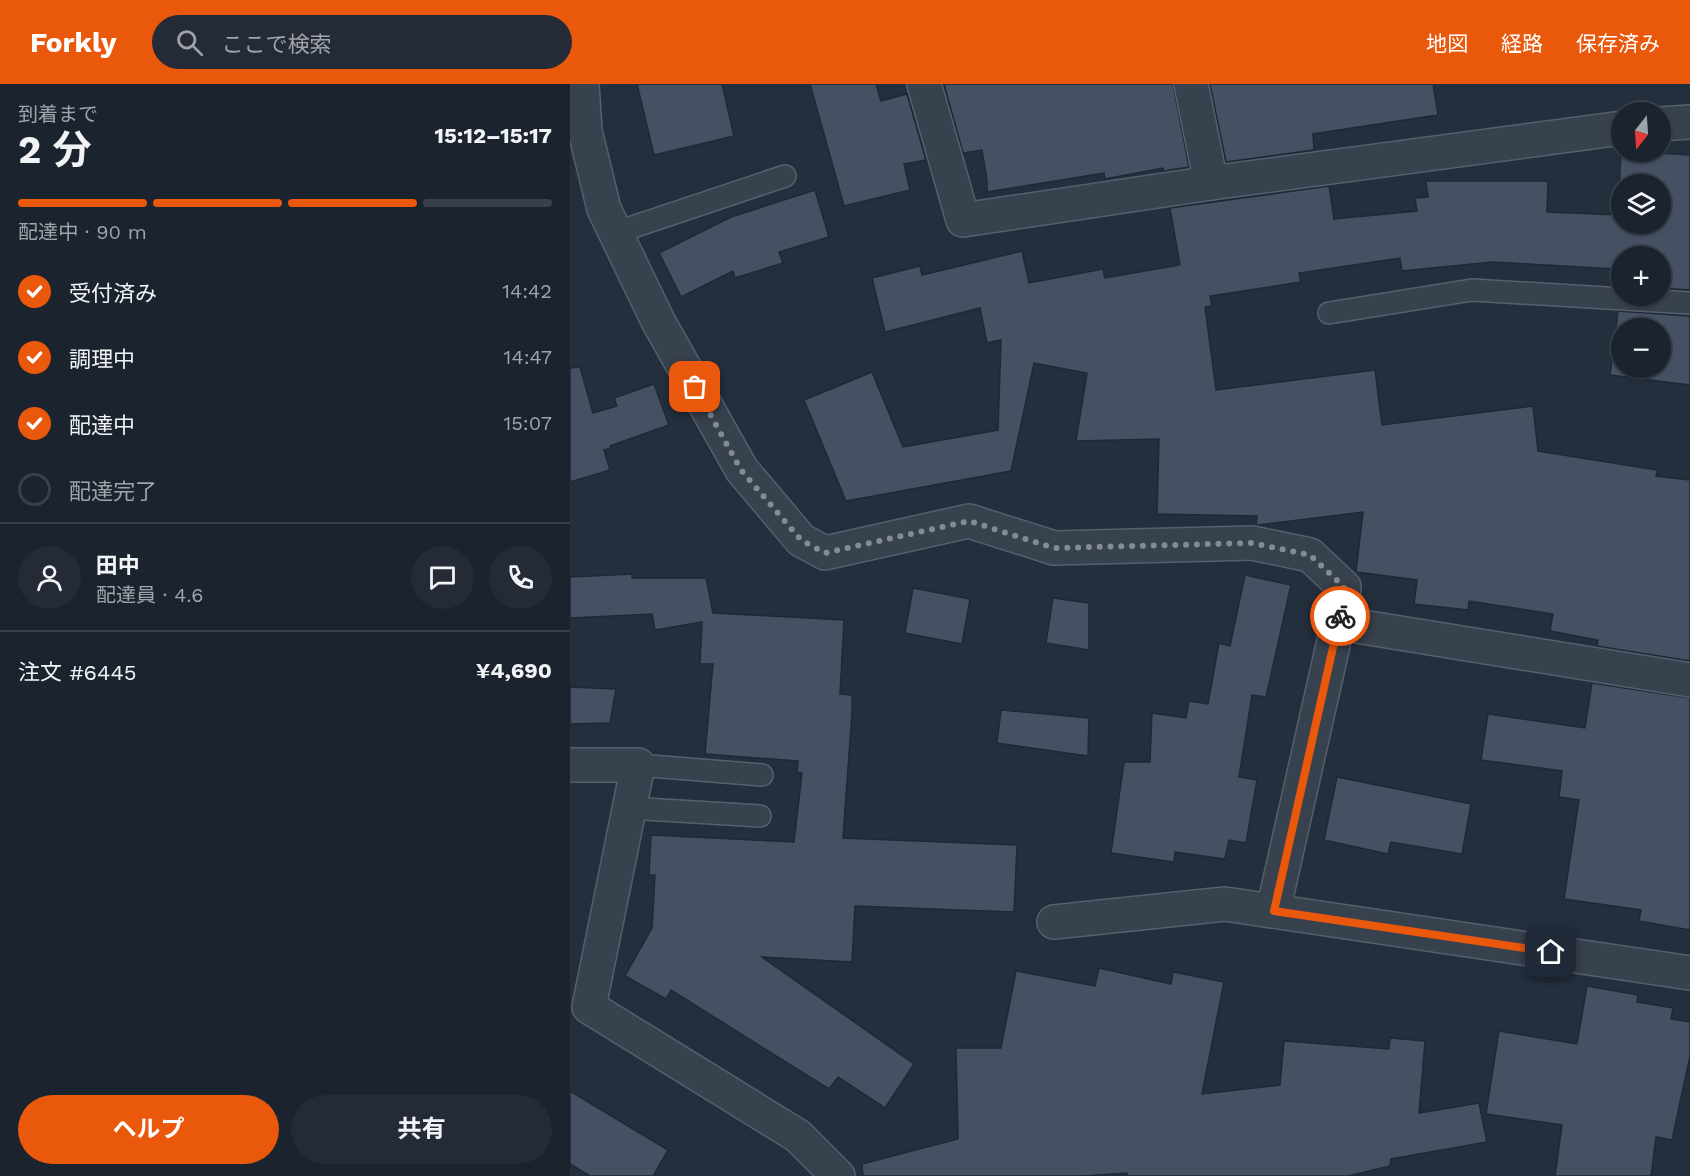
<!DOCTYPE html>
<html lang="ja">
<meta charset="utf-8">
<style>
:root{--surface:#1b232e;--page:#242b36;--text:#f1f3f6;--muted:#a0a4aa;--line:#39404a;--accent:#ea580c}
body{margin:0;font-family:"Work Sans","Noto Sans JP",sans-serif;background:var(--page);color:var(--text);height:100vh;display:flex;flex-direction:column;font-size:22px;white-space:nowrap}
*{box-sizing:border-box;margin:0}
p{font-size:20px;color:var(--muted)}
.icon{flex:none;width:33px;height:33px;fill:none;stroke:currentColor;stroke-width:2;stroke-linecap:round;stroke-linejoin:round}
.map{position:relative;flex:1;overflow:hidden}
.drawer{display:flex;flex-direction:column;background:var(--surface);width:570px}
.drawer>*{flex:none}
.needle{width:39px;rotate:197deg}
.buttons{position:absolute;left:1041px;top:18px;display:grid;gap:12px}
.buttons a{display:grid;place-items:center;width:60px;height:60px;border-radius:50%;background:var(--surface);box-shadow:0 2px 4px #0004,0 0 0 2px var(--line);font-size:30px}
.pin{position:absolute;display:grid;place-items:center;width:51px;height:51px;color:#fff;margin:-26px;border-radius:12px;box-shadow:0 3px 9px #0006}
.courier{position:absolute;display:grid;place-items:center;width:60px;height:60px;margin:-30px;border:4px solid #ea580c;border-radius:50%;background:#fff;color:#222;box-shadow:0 2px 8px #0007}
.overview em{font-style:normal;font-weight:700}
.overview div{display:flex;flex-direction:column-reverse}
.overview{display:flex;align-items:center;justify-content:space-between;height:102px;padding:0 18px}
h1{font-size:39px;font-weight:700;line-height:45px}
.bar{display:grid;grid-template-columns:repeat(4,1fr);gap:9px 6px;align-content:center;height:72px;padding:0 18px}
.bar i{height:8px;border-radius:4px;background:var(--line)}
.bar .selected{background:var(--accent)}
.bar p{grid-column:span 4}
.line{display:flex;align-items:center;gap:15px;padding:0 18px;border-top:2px solid var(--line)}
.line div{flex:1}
.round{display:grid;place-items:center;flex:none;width:63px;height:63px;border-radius:32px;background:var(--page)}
ol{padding:0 18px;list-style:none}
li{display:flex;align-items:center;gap:18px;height:66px}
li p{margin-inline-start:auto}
li .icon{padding:6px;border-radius:50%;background:var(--accent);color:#fff;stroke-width:4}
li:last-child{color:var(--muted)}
li i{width:33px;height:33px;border:3px solid var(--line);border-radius:50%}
.action{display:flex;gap:12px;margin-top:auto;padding:12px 18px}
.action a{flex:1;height:69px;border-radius:36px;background:var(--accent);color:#fff;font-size:24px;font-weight:700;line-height:69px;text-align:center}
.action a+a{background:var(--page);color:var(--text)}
header{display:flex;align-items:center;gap:36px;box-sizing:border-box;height:84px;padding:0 30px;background:var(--accent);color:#fff}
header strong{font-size:28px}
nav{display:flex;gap:33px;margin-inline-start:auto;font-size:21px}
.search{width:420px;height:54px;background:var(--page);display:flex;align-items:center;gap:15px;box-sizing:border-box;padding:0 21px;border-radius:33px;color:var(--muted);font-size:22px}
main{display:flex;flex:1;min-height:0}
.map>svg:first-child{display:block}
</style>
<header>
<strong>Forkly</strong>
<div class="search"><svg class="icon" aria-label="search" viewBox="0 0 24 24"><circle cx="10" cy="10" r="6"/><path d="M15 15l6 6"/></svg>ここで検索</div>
<nav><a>地図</a><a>経路</a><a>保存済み</a></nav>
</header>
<main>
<section class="drawer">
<div class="overview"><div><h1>2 分</h1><p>到着まで</p></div><em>15:12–15:17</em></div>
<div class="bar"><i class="selected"></i><i class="selected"></i><i class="selected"></i><i></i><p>配達中 · 90 m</p></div>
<ol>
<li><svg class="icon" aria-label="check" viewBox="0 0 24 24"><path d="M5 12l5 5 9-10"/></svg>受付済み<p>14:42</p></li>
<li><svg class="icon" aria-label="check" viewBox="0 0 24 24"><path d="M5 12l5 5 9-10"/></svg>調理中<p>14:47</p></li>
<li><svg class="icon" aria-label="check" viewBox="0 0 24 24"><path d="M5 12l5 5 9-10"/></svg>配達中<p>15:07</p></li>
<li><i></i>配達完了</li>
</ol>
<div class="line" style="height:108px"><a class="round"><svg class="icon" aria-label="person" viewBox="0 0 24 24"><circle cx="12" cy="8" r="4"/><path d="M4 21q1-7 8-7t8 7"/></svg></a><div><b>田中</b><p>配達員 · 4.6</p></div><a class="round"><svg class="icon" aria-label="chat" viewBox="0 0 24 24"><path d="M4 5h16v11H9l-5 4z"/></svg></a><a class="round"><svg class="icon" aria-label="phone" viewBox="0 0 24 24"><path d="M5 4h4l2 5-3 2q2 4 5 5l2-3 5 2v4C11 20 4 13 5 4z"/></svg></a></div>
<div class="line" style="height:78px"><div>注文 #6445</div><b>¥4,690</b></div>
<div class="action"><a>ヘルプ</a><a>共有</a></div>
</section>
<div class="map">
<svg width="1120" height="1092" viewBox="0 0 1120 1092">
<rect width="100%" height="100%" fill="#242f3e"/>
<g fill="#455162" stroke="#1f2835" stroke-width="1.5" fill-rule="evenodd">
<polygon points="67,0 152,0 164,52 84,71"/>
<polygon points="240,0 306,0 311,17 337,10 356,76 334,80 340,106 274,122"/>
<polygon points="374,0 603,0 619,83 594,87 593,84 535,95 534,89 417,108 417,96 412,66 393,69"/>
<polygon points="640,0 863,0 868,31 743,50 744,66 656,78"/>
<path d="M1051,67L1120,71V206L1090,204V172H1052V198L1044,197L1045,185L922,178L832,187L830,174L729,189L731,198L640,212L642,222L635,223L646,306L805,286L812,341L963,322L968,367L1087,386L1086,392L1120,396V577L1027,562L1028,556L980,547L983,530L899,517L898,526L844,520L847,496L786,488L793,428L688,441H686L687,432L587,430L589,355L506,357L517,289L464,279L441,387L276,417L234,316L302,288L333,363L428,346L431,256L417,259L410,224L315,248L302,194L350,182L352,191L452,167L459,199L533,185L535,194L610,181L600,124L759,102L764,135L847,127L845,114L858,113L856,97H978L977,128L1048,131ZM1052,100H1090V140H1052Z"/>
<polygon points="245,106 259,153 209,168 213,179 165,194 163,187 111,213 89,169 161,133"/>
<path d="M1048,227L1120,232V301L1040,291ZM1052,244H1090V284H1052Z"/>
<polygon points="10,283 23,329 47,322 44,314 84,300 99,341 40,362 41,364 34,366 40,386 0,398 0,284"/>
<polygon points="62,490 62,494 136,494 143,529 274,536 270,610 282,611 282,628 273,754 447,761 444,828 285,822 282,878 192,873 344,980 315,1024 268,993 259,1005 101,906 96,915 55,892 82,844 85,791 79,791 81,751 224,758 232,689 227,688 228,677 135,670 143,580 130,580 132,538 85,546 82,530 0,534 0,493"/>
<polygon points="675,491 721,501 696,613 682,611 669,693 687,696 676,759 659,756 655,775 605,768 604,778 541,769 554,678 580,678 582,629 616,634 619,617 638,620 649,559 660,562"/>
<polygon points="343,504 400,515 392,560 335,549"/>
<polygon points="483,514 519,519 519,566 476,559"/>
<polygon points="1022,599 1120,614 1120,846 1069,837 1071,826 994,815 1009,716 989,713 992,687 911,676 918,630 1015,644"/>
<polygon points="0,603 46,605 40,639 0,640"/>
<polygon points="431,626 519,634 518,672 427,659"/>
<polygon points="767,693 901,720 892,770 821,758 818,770 754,756"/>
<polygon points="529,884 601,900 603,888 654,898 632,1010 710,1001 714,957 819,965 820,954 855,957 849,1029 909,1019 917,1058 821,1075 820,1082 778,1092 557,1092 557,1089 514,1092 293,1092 292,1080 388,1055 386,964 431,964 446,887 525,902"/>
<polygon points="1017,902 1068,911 1067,918 1103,924 1101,935 1120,938 1120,972 1102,1056 1086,1053 1081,1092 985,1092 992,1041 916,1030 929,947 1007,960"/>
<polygon points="0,1007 98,1066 83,1092 20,1092 0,1080"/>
</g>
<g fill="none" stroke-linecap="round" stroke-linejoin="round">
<defs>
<g id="service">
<polyline points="45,149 215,92"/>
<polyline points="759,229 902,206 1120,219"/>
<polyline points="68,681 192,691"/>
<polyline points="59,724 190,732"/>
</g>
<g id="minor">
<polyline points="12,0 15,47 34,125 88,237 172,386 231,456 255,469 399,437 484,464 682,459 740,471 774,503 768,539 1120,596"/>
<polyline points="354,0 393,136 641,99 1052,44"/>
<polyline points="621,0 641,99"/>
<polyline points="1090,40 1120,38"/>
<polyline points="0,681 68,681 19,923 228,1052 268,1092"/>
<polyline points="703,827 768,539"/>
<polyline points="484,838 655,820 1120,889"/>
</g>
</defs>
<use href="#service" stroke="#565f6c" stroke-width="24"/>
<use href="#minor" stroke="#565f6c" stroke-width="36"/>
<use href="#service" stroke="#38414e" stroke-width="21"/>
<use href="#minor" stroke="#38414e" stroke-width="33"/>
</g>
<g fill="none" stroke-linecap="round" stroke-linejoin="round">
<polyline stroke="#828b98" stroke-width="6" stroke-dasharray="0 10.8" points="125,303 171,386 231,456 255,469 399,437 484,464 682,459 740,471 774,503 770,532"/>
<polyline stroke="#ea580c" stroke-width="8" points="770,532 704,827 981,868"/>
</g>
</svg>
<div class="buttons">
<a><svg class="needle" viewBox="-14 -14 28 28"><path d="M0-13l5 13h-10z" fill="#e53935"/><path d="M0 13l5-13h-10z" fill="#a0a4aa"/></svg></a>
<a><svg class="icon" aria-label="layers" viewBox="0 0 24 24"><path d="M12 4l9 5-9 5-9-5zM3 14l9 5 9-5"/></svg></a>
<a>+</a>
<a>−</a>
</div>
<div class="pin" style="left:125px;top:303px;background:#ea580c"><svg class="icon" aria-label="bag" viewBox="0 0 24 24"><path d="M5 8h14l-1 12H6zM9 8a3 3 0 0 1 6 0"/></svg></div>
<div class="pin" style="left:981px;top:868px;background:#1f2937"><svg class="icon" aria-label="home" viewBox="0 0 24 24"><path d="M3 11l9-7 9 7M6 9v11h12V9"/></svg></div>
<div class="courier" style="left:770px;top:532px"><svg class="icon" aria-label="bike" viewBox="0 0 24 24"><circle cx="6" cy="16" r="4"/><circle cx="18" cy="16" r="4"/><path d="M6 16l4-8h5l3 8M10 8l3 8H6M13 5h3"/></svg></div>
</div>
</main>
